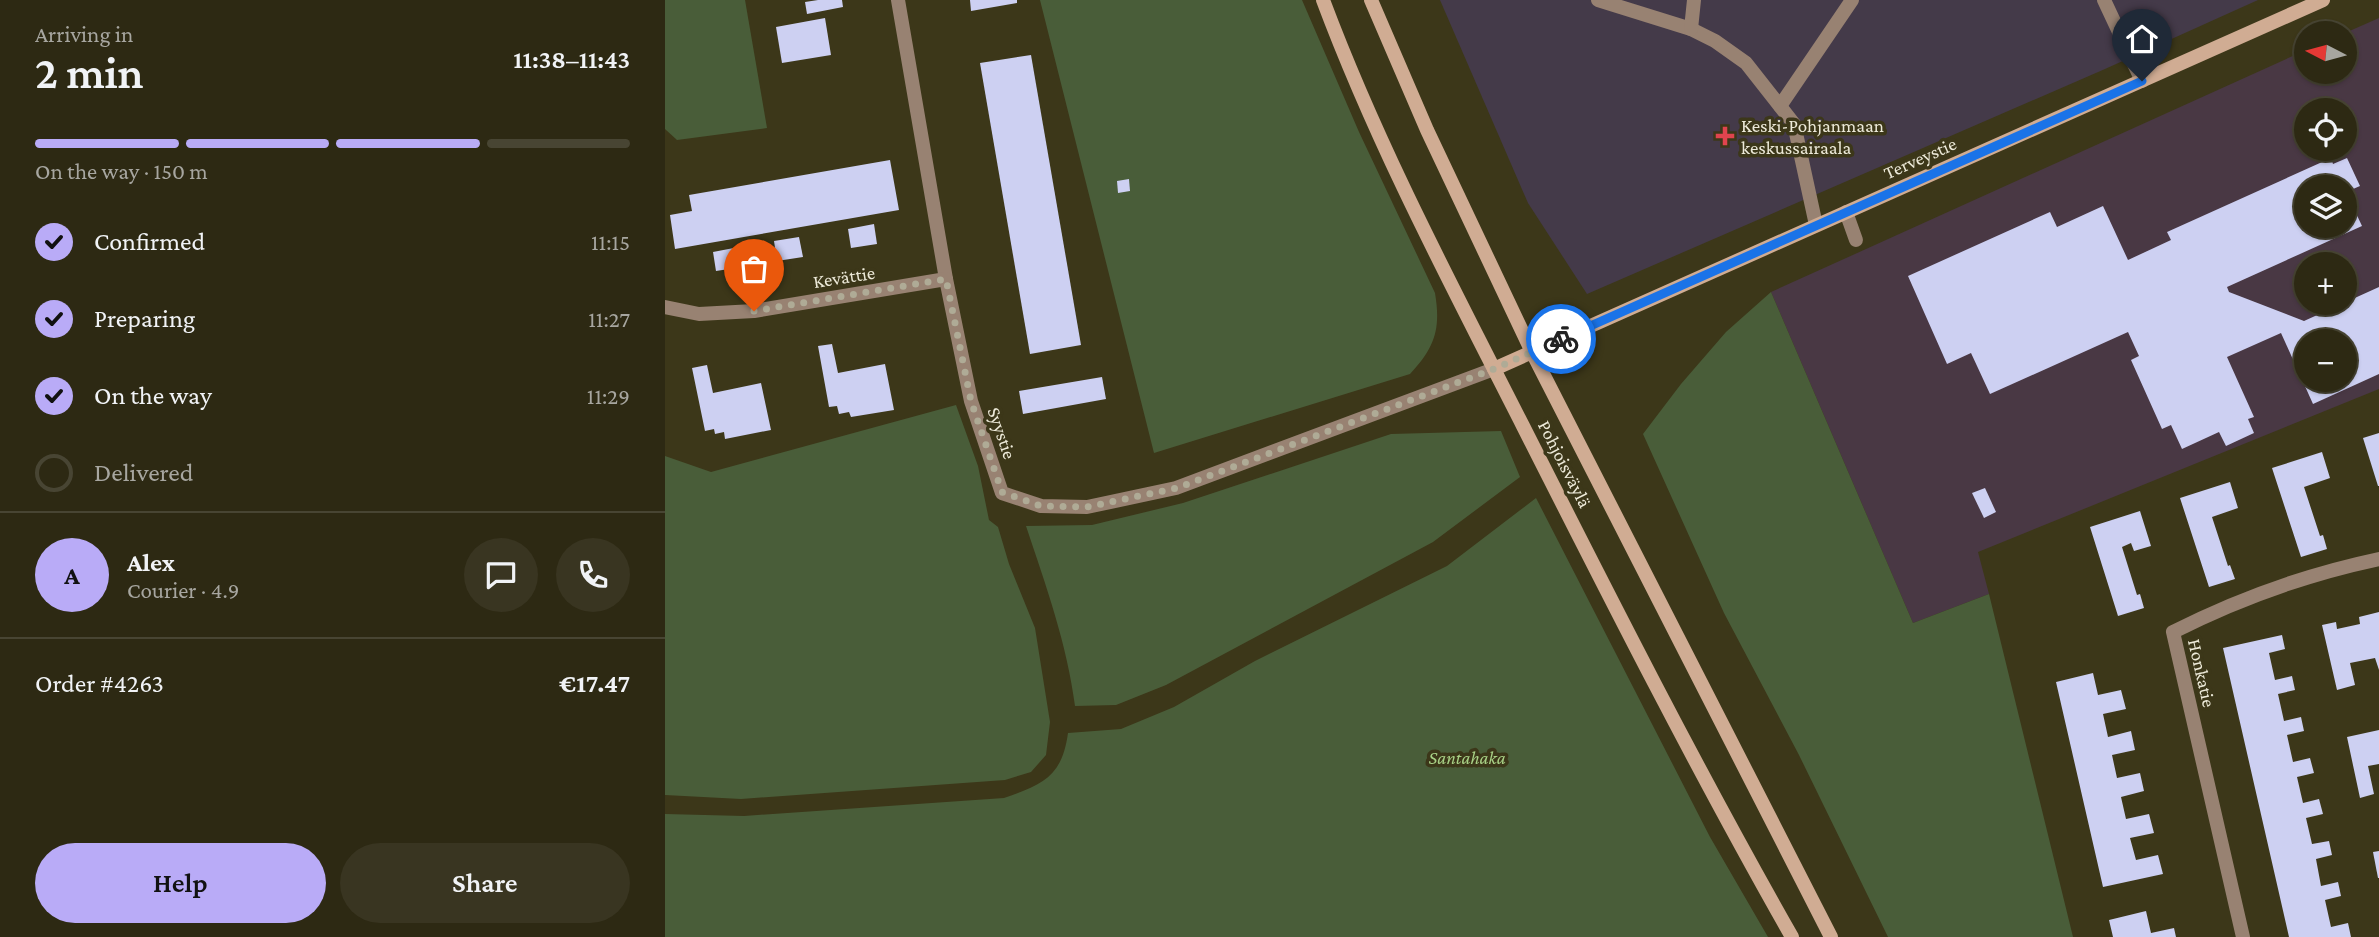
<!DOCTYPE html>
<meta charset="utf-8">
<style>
:root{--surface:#2d2913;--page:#393521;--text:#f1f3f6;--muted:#a7a6a0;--line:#484533;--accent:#b9abf7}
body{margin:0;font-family:"Crimson Pro",serif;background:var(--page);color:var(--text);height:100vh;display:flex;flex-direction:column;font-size:26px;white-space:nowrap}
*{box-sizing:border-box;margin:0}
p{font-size:23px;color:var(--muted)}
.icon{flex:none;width:38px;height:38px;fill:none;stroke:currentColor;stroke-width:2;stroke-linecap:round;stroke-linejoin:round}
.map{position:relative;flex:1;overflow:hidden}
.panel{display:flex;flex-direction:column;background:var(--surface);width:665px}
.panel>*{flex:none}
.needle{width:46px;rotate:276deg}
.controls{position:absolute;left:1629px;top:21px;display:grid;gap:14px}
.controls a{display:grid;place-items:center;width:63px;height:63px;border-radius:50%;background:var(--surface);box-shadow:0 2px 5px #0004,0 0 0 2px var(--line);font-size:35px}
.pin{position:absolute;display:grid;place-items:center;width:60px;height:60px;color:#fff;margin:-72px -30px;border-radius:50% 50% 50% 0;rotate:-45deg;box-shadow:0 0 7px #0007}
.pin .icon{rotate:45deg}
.courier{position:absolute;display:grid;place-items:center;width:70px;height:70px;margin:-35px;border:5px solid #1a73e8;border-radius:50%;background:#fff;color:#222;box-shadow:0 2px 9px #0007}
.headline em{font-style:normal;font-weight:600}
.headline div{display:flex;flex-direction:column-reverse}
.headline{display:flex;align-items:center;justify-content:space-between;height:119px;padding:0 35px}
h1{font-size:46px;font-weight:600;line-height:52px}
.bar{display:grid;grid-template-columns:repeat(4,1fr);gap:10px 7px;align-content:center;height:84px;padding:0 35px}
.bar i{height:9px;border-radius:5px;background:var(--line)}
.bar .current{background:var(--accent)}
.bar p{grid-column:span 4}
.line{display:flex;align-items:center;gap:18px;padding:0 35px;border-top:2px solid var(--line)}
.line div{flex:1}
.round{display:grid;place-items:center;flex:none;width:74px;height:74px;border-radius:37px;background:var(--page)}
ol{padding:0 35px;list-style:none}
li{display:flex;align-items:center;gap:21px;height:77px}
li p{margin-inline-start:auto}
li .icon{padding:7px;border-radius:50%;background:var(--accent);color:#111;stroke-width:4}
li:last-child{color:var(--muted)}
li i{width:38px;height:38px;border:4px solid var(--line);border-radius:50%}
.button{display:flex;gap:14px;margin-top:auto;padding:14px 35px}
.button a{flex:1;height:80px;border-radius:42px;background:var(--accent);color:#111;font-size:28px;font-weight:600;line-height:80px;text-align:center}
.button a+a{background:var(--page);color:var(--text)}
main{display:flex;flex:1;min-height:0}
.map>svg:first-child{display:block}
</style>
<main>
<section class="panel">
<div class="headline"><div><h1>2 min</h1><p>Arriving in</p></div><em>11:38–11:43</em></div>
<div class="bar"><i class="current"></i><i class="current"></i><i class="current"></i><i></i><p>On the way · 150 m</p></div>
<ol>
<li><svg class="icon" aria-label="check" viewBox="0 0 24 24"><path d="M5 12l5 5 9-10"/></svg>Confirmed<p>11:15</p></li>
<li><svg class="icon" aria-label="check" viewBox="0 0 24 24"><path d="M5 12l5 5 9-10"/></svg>Preparing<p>11:27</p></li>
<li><svg class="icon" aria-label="check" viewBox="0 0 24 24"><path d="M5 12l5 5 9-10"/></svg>On the way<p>11:29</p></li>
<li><i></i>Delivered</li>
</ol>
<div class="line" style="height:126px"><b class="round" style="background:var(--accent);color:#111">A</b><div><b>Alex</b><p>Courier · 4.9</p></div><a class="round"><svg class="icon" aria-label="chat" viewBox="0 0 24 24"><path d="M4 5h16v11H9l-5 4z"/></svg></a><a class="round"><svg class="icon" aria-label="phone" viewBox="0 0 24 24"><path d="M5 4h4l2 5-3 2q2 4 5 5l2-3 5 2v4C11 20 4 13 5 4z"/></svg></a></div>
<div class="line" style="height:91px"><div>Order #4263</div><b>€17.47</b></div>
<div class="button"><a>Help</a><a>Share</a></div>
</section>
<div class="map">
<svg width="1714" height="937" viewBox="0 0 1714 937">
<rect width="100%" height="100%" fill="#3c3719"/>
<path fill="#493844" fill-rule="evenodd" d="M1714,18V389L1313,552L1324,594L1248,623L1106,292L1641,50L1642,72H1680V33ZM1642,110H1680V149H1642ZM1642,187H1680V226H1642ZM1642,264H1680V303H1642ZM1642,341H1680V380H1642Z"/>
<polygon fill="#443a49" points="775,0 1593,0 1440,69 922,294 863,203"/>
<g fill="#495d39">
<polygon points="0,0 80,0 102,128 12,140 0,129"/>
<path d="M375,0H637L694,132L770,293C776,329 770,347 745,374L489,453Z"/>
<polygon points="1106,292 1248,623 1324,594 1408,937 1223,937 1134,755 1059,613 978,434 1016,384 1061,332"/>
<polygon points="291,405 313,466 324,520 333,527 344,564 370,628 385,722 381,755 366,772 340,780 76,799 0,795 0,456 46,472"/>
<path d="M836,431L855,477L768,542L501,685L451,705L410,706C402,644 381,586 361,526L427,525L518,503L726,434Z"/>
<path d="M871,498L1045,837L1103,937H0V814L79,816L339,798C378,784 397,777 403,733L456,729L509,707L590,661L782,566Z"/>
</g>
<g fill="#cdd0f2" fill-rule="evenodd">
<polygon points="153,0 177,0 178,7 142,14 140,2"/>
<polygon points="305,0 352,0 352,3 306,11"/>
<polygon points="160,18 166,55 117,63 111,27"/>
<polygon points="366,55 416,345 365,354 315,63"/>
<path d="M1666,158L1668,164L1682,158L1695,186L1681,192L1697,226L1562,287L1564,292L1639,321L1714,287V374L1648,404L1616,333L1562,357L1589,417L1583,419L1589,433L1561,446L1554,432L1517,449L1506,425L1497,429L1466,360L1474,356L1463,332L1325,394L1306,353L1282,364L1243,276L1385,212L1392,227L1438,206L1463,260L1506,240L1502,232ZM1642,187H1680V226H1642ZM1642,341H1680V380H1642Z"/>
<polygon points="225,160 234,210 10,249 5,215 27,211 24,195"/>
<polygon points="464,179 465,191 453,193 452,181"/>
<polygon points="209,224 212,244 186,248 183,229"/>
<polygon points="134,237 138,257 112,261 109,241"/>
<polygon points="74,247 77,267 51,271 48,252"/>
<polygon points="167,344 173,373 220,364 229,410 186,417 184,412 174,414 172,406 164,407 153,346"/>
<polygon points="42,365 48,393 96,383 106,430 60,439 59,432 50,434 49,429 40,431 27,368"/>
<polygon points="437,377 441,399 358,414 354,391"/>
<polygon points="1714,433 1714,486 1713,486 1698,438"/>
<polygon points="1657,452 1665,478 1639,487 1655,536 1658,535 1662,549 1636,557 1607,468"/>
<polygon points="1565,482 1573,508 1547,517 1563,566 1565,565 1570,579 1544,587 1515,498"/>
<polygon points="1320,488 1331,512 1319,518 1307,493"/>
<polygon points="1475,511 1486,546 1469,551 1466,543 1457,547 1472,595 1475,594 1479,608 1453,616 1425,527"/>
<polygon points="1714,612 1714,670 1710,658 1685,663 1690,685 1672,690 1657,625 1671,622 1672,629 1695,624 1694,617"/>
<polygon points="1617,635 1620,649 1604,653 1610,680 1627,676 1630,690 1613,694 1619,721 1636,717 1639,731 1622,735 1628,762 1645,758 1649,773 1632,777 1638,803 1654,799 1658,814 1641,818 1647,844 1664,841 1667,855 1651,859 1656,886 1673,882 1676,896 1660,900 1666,927 1683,923 1686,937 1624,937 1558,648"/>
<polygon points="1428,673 1433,695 1456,690 1461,709 1438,714 1443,737 1466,731 1470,750 1447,755 1452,778 1475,773 1479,791 1456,797 1461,819 1484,814 1489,833 1465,838 1471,860 1493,855 1498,874 1438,887 1391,682"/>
<polygon points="1714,730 1714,764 1703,766 1709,794 1695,798 1682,737"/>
<polygon points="1714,851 1714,878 1713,878 1708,852"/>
<polygon points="1481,911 1486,933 1509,928 1511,937 1448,937 1444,920"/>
</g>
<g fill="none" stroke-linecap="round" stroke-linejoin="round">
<g stroke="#988272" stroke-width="14">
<polyline points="933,0 1026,29 1050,41 1081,63 1129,124 1151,225"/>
<polyline points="1439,0 1477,81"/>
<polyline points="1026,29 1029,0"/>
<polyline points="1115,106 1187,0"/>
<polyline points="1181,212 1191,240"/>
</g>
<g stroke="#988272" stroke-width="14">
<polyline points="233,0 281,279 306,401 337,493 376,506 422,507 511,488 829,369"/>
<polyline points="0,307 34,314 89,311 281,279"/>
<path d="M1578,937L1508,632C1573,599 1643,574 1714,559"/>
</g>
<g stroke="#d0ac93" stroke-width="14">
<path d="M658,0C713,147 787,286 858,426C945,598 1032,770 1127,937"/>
<polyline points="706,0 762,130 867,352 1166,937"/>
<polyline points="829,369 1658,0"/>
</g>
</g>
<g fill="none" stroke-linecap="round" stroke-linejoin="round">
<polyline stroke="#afab96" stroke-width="7" stroke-dasharray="0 12.6" points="89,311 281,279 306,401 337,492 376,506 422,507 512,488 829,369 896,339"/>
<polyline stroke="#1a73e8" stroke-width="9" points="896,339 1477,81"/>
</g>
<path fill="#e0444e" stroke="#3c3719" stroke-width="2.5" d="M1056.5 125.5h7v7h7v7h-7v7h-7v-7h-7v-7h7z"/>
<g text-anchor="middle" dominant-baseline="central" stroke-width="7" stroke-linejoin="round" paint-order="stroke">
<g font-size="19" fill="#edead9" stroke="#3c3719" text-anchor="start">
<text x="1076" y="125">Keski-Pohjanmaan<tspan x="1076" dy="22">keskussairaala</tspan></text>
</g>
<g font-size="19" fill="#edead9" stroke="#3c3719">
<text transform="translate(1255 158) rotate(-24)">Terveystie</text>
<text transform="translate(179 277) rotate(-9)">Kevättie</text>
<text transform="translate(337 433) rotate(71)">Syystie</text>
<text transform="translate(900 464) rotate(63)">Pohjoisväylä</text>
<text transform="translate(1537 673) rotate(77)">Honkatie</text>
</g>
<g font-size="19" font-style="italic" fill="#a8d186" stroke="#3c3719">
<text x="802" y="757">Santahaka</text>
</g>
</g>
</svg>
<div class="controls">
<a><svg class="needle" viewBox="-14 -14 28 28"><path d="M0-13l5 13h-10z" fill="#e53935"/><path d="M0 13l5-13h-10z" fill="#a7a6a0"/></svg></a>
<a><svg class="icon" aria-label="locate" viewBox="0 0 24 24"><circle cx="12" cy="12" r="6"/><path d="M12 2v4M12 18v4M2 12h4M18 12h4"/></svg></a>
<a><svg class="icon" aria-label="layers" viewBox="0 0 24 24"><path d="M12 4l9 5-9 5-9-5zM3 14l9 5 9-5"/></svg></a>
<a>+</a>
<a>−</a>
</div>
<div class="pin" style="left:89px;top:311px;background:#ea580c"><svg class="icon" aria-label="bag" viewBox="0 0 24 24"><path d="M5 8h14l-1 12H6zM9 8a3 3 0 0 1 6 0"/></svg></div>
<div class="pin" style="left:1477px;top:81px;background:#1f2937"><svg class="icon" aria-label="home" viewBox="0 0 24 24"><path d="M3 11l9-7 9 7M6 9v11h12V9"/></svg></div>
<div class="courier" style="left:896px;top:339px"><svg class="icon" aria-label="bike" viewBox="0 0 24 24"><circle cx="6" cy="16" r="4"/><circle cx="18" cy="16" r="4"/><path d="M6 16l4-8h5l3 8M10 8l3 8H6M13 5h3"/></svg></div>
</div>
</main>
